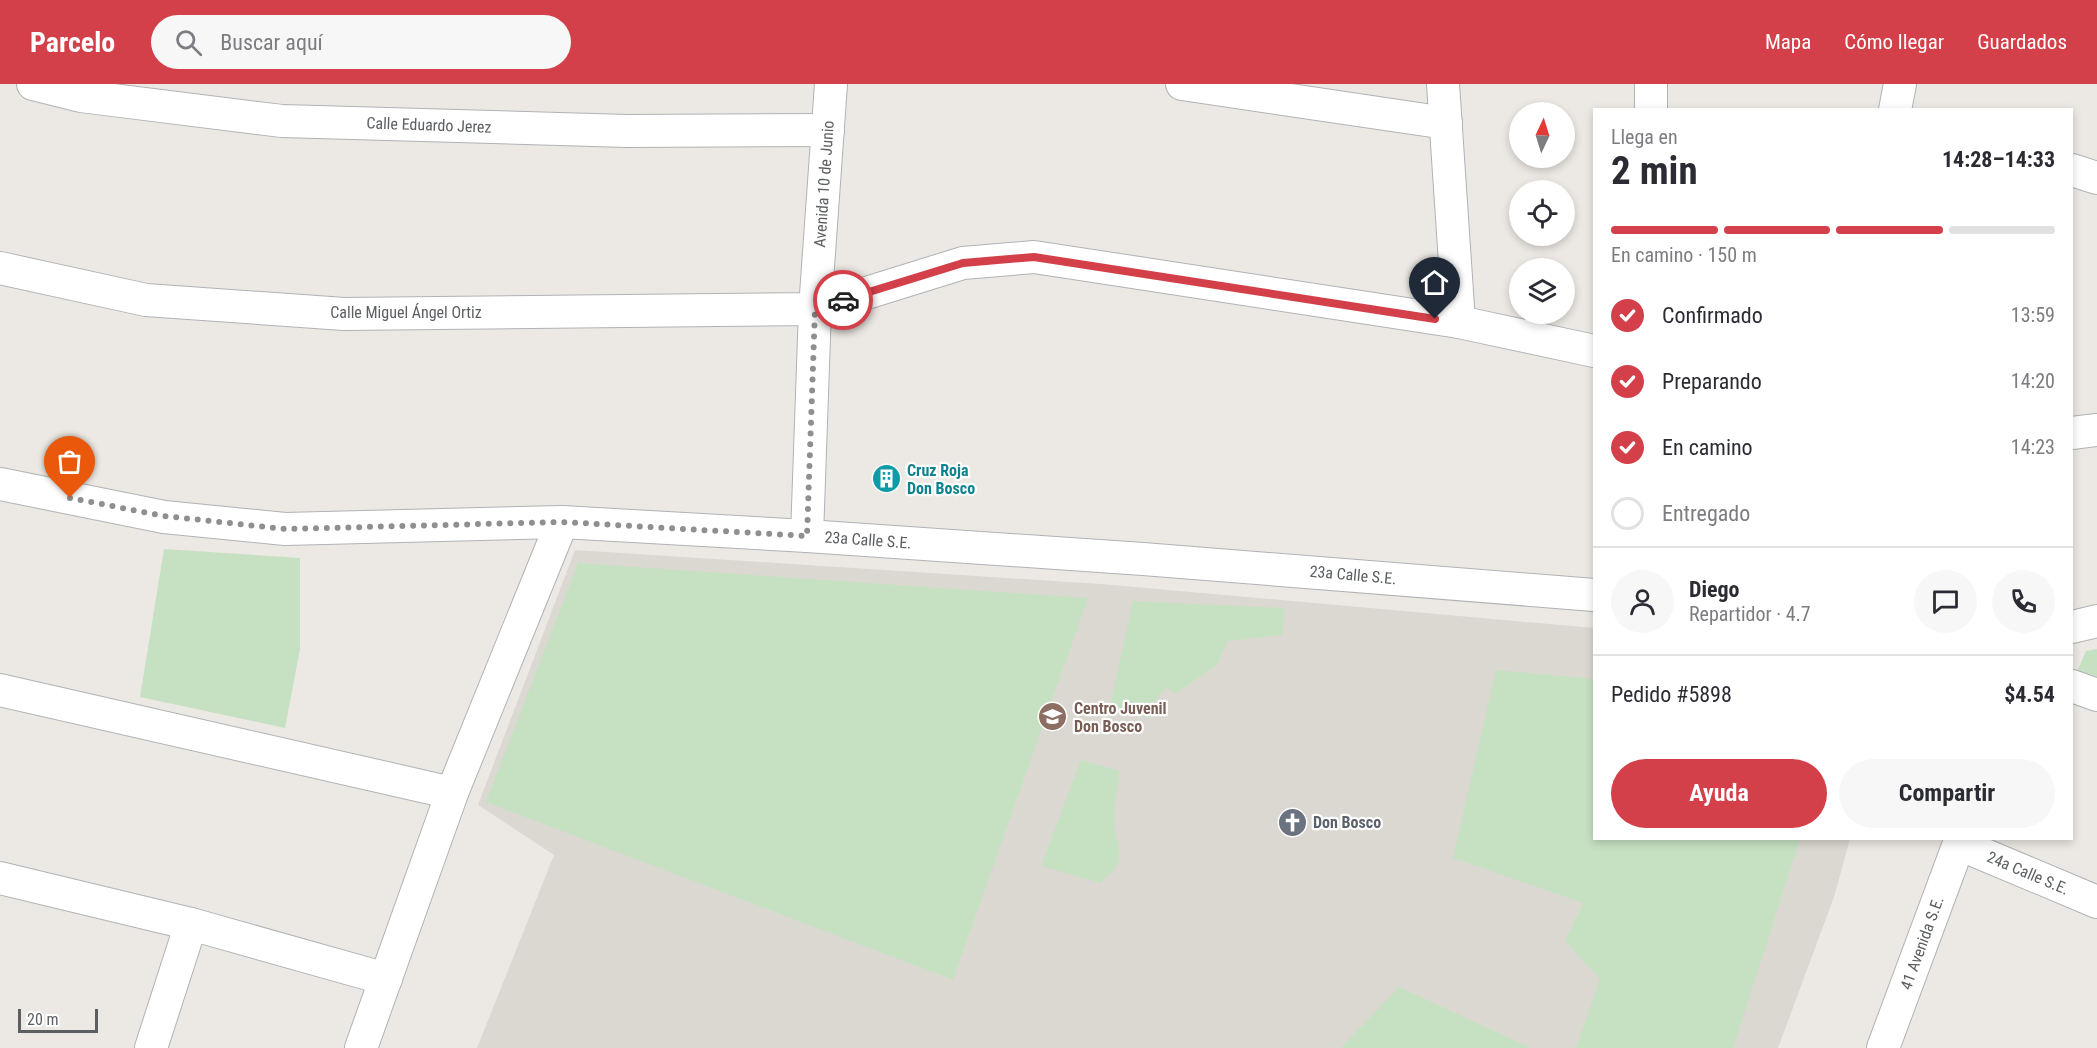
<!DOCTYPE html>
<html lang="es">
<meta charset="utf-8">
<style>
:root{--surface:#fff;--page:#f7f7f7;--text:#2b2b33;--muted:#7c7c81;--line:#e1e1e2;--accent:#d44049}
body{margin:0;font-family:"Roboto Condensed",sans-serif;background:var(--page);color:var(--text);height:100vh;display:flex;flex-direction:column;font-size:22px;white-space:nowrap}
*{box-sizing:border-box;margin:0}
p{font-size:20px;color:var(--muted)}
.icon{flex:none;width:33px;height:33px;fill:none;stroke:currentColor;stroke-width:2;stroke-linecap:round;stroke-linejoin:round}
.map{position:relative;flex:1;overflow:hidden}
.sheet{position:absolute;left:1593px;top:24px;width:480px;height:732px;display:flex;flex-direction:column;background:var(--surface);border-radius:0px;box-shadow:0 3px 9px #0003}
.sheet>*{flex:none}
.needle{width:39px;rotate:4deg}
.fabs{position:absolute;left:1509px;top:18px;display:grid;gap:12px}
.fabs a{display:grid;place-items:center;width:66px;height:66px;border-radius:50%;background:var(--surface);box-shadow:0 3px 9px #0003;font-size:30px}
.scale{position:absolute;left:18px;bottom:15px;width:80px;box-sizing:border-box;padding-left:6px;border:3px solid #5b5f61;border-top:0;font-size:16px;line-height:21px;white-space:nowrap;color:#5b5f61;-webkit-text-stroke:4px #fff;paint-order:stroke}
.pin{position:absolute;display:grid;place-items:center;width:51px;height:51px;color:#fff;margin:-62px -26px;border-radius:50% 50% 50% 0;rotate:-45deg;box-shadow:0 0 6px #0007}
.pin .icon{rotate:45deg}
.courier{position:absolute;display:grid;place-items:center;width:60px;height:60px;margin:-30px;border:4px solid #d44049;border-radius:50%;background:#fff;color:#222;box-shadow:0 2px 8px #0007}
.summary em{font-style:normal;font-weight:700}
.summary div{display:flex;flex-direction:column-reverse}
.summary{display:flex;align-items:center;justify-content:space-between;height:102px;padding:0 18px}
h1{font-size:39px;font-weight:700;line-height:45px}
.bar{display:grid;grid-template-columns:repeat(4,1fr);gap:9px 6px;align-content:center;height:72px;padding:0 18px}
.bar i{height:8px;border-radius:4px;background:var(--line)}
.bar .current{background:var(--accent)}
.bar p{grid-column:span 4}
.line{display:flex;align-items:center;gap:15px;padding:0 18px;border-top:2px solid var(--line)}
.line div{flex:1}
.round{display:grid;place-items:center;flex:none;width:63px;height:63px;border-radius:32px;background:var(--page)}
ol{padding:0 18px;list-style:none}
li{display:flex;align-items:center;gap:18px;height:66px}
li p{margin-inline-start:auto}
li .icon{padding:6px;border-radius:50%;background:var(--accent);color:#fff;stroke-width:4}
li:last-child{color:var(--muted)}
li i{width:33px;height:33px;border:3px solid var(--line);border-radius:50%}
.cta{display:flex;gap:12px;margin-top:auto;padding:12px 18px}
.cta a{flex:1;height:69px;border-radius:36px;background:var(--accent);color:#fff;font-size:24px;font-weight:700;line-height:69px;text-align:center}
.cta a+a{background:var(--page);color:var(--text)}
header{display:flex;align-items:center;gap:36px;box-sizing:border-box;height:84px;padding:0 30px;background:var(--accent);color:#fff}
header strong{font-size:28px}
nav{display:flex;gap:33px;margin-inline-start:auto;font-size:21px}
.search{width:420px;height:54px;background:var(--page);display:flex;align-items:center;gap:15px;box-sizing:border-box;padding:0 21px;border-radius:33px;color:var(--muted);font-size:22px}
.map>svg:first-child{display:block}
</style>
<header>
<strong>Parcelo</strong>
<div class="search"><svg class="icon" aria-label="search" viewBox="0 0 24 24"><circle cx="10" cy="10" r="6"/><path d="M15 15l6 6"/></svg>Buscar aquí</div>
<nav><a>Mapa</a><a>Cómo llegar</a><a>Guardados</a></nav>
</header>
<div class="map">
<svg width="2097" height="964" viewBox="0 0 2097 964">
<rect width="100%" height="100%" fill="#ece8e3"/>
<polygon fill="#dbd8d1" points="575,466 1101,500 1594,544 1594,754 1850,755 1834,813 1778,964 477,964 554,771 478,721"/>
<g fill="#c6e1c2">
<polygon points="164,465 300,474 300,565 285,644 140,613"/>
<polygon points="578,479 1088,514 953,896 486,718"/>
<polygon points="1133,517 1285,524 1282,551 1228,557 1217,581 1175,610 1167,603 1148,625 1153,634 1109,627"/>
<polygon points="2097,565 2097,595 2077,588 2086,567"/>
<polygon points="1496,586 1594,595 1594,754 1800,755 1733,964 1576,964 1600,895 1565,857 1583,819 1453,774"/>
<path d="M1081,676L1119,687C1118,703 1114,720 1114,735C1115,766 1132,775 1100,799L1041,782Z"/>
<polygon points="1399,903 1531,964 1341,964"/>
</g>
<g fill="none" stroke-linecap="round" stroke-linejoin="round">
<defs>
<g id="street">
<polyline points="33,0 81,12 282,37 627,47 828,46"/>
<polyline points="1182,0 1446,39"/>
<polyline points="1443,0 1459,238"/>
<polyline points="1651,0 1651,26"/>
<polyline points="1895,26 1900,0"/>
<polyline points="2072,86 2097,94"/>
<polyline points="0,184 146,216 344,230 815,225 963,179 1034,173 1459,238 1594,267"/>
<polyline points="2072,349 2097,346"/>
<polyline points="0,400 164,433 285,445 562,438 807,452 1143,475 1594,511"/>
<polyline points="807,452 815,225 831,0"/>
<polyline points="2072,543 2097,537"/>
<polyline points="2072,602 2097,611"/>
<polyline points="0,606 452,709"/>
<polyline points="1959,760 2097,818"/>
<polyline points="0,794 191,840 386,895"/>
<polyline points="151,964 191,840"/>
<polyline points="361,964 452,709 562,438"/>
<polyline points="1883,964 1961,754"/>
</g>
</defs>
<use href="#street" stroke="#b0b3b6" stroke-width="34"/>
<use href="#street" stroke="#fff" stroke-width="32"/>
</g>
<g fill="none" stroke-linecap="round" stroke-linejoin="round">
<polyline stroke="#8e8f8e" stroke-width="6" stroke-dasharray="0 10.8" points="70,414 164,432 285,445 562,438 807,452 815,225 843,216"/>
<polyline stroke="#d44049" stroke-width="8" points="843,216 963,179 1034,173 1435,235"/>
</g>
<defs>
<symbol id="building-disc" viewBox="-11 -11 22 22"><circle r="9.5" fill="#0f9aa8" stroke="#fff"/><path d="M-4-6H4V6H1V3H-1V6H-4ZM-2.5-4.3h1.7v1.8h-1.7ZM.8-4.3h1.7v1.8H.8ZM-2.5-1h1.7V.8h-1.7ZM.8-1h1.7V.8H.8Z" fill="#fff"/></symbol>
<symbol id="school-disc" viewBox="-11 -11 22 22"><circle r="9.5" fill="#8d6e63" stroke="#fff"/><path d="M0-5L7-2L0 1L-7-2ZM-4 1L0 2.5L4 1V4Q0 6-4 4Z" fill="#fff"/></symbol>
<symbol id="church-disc" viewBox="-11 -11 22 22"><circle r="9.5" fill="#6b7280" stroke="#fff"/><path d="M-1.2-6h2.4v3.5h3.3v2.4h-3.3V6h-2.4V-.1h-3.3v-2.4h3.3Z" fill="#fff"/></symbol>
</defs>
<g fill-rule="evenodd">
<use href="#building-disc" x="870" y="378" width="33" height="33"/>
<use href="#school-disc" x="1036" y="616" width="33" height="33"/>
<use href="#church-disc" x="1276" y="722" width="33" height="33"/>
</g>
<g text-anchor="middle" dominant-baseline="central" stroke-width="4.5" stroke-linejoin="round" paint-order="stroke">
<g font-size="16" fill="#5b5f61" stroke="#fff">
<text transform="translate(429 41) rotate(2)">Calle Eduardo Jerez</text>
<text transform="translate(824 100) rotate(-86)">Avenida 10 de Junio</text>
<text x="406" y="228">Calle Miguel Ángel Ortiz</text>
<text transform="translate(868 456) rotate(4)">23a Calle S.E.</text>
<text transform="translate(1353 491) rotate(5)">23a Calle S.E.</text>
<text transform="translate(2028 789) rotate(23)">24a Calle S.E.</text>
<text transform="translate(1922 859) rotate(-70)">41 Avenida S.E.</text>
</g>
<g font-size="16" font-weight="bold" fill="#0d838f" stroke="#fff" text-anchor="start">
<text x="907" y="386">Cruz Roja<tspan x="907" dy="18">Don Bosco</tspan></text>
</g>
<g font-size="16" font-weight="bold" fill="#785e54" stroke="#fff" text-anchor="start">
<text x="1074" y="624">Centro Juvenil<tspan x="1074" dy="18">Don Bosco</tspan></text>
</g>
<g font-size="16" font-weight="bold" fill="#5b616d" stroke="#fff" text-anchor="start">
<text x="1313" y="738">Don Bosco</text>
</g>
</g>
</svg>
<div class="fabs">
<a><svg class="needle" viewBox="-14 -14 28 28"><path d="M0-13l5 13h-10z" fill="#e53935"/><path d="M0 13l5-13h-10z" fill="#7c7c81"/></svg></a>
<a><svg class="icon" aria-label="locate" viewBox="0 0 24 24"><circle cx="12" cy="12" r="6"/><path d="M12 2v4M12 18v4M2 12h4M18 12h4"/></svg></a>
<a><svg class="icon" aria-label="layers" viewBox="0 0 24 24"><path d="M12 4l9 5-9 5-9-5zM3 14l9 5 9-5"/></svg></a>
</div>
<div class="scale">20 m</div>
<div class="pin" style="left:70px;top:414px;background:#ea580c"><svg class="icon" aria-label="bag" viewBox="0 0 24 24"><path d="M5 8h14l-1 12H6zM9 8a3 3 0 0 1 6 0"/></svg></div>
<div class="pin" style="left:1435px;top:235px;background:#1f2937"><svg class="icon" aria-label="home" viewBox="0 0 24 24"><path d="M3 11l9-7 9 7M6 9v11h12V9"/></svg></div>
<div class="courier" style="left:843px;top:216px"><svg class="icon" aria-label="car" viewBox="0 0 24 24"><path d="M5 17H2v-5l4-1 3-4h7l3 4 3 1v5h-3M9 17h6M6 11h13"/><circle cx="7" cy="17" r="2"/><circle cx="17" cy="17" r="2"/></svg></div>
<section class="sheet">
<div class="summary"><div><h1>2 min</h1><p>Llega en</p></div><em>14:28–14:33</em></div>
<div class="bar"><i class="current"></i><i class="current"></i><i class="current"></i><i></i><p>En camino · 150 m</p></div>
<ol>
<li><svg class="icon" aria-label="check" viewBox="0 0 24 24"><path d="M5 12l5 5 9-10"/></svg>Confirmado<p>13:59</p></li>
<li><svg class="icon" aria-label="check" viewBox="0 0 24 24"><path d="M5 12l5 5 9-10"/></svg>Preparando<p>14:20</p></li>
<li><svg class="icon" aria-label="check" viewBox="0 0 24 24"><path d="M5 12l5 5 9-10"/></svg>En camino<p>14:23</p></li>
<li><i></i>Entregado</li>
</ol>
<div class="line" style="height:108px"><a class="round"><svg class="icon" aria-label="person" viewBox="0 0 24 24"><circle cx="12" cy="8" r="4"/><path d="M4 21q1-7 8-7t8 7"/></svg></a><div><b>Diego</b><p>Repartidor · 4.7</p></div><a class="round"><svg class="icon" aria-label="chat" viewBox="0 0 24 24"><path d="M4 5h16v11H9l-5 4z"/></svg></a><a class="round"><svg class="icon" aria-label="phone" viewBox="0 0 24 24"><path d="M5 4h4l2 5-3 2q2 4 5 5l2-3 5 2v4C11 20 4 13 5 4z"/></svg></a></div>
<div class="line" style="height:78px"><div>Pedido #5898</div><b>$4.54</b></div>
<div class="cta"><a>Ayuda</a><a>Compartir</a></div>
</section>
</div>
